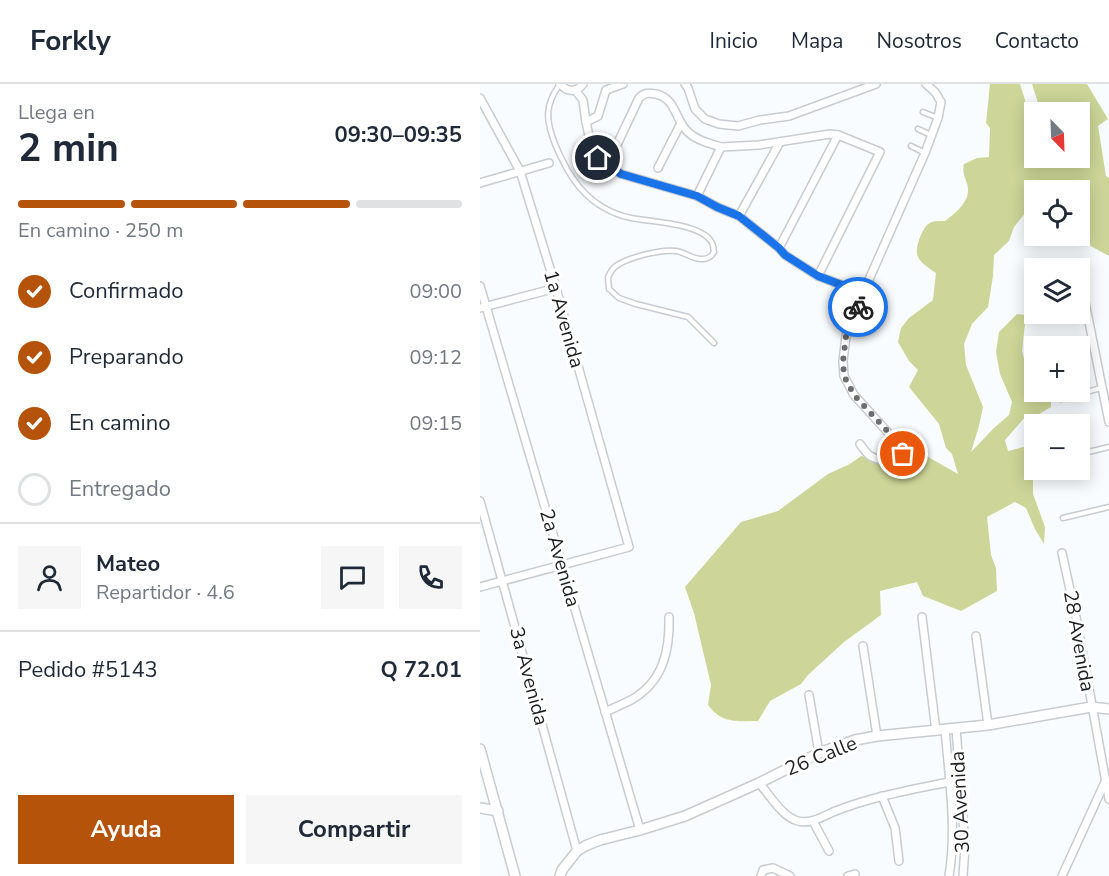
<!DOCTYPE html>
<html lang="es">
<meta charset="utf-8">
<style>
:root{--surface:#fff;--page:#f6f6f7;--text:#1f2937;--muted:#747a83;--line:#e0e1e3;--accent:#b45309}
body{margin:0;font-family:"Nunito Sans",sans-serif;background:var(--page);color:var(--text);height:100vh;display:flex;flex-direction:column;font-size:22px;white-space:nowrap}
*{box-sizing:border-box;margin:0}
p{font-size:20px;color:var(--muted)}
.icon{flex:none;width:33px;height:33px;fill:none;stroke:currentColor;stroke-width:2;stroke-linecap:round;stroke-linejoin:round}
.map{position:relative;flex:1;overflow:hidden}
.details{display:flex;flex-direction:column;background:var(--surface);width:480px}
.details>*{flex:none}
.needle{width:39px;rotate:157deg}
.controls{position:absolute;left:544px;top:18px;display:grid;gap:12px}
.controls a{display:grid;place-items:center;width:66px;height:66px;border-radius:0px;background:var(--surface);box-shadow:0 3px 15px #0003;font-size:30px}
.pin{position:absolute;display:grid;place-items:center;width:51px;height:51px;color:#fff;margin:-26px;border:3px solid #fff;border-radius:50%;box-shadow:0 2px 6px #0007}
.courier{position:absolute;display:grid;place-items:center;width:60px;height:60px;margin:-30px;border:4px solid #1a73e8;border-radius:50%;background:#fff;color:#222;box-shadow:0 2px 8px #0007}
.summary em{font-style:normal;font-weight:700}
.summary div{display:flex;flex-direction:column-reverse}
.summary{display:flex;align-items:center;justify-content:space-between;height:102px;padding:0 18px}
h1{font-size:39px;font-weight:700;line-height:45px}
.bar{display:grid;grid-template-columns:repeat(4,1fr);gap:9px 6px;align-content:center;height:72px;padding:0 18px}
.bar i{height:8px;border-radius:4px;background:var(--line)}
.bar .on{background:var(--accent)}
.bar p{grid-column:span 4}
.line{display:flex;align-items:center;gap:15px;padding:0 18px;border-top:2px solid var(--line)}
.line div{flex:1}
.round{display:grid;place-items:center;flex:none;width:63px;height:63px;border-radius:0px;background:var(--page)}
ol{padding:0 18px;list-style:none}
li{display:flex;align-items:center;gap:18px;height:66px}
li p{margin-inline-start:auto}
li .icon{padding:6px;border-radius:50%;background:var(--accent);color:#fff;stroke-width:4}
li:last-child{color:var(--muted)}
li i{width:33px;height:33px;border:3px solid var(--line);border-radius:50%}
.primary-button{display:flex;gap:12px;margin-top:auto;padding:12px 18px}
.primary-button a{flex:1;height:69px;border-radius:0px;background:var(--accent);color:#fff;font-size:24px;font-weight:700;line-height:69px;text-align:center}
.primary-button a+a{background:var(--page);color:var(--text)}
header{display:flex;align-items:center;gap:36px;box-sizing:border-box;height:84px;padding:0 30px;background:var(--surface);border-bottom:2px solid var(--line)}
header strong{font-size:28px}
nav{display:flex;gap:33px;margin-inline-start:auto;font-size:21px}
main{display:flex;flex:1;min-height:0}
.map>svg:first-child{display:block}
</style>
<header>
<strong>Forkly</strong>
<nav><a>Inicio</a><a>Mapa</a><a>Nosotros</a><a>Contacto</a></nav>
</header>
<main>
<section class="details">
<div class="summary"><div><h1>2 min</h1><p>Llega en</p></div><em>09:30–09:35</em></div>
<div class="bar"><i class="on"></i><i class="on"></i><i class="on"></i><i></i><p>En camino · 250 m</p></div>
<ol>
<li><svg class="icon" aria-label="check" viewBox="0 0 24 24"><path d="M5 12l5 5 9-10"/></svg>Confirmado<p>09:00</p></li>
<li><svg class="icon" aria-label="check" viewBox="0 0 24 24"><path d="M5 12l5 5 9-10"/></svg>Preparando<p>09:12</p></li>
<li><svg class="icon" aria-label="check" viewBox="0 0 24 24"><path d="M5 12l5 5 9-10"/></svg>En camino<p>09:15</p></li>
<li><i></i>Entregado</li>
</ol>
<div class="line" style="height:108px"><a class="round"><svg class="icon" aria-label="person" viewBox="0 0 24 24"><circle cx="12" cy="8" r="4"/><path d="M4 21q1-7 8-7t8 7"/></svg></a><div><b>Mateo</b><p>Repartidor · 4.6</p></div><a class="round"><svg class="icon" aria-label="chat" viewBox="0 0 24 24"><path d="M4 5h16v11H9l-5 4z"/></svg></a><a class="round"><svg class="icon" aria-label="phone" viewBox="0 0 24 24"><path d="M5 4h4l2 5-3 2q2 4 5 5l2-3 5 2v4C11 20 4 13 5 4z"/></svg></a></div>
<div class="line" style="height:78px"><div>Pedido #5143</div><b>Q 72.01</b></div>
<div class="primary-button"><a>Ayuda</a><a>Compartir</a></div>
</section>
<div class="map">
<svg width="629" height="792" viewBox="0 0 629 792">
<rect width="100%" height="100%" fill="#f9fcfe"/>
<path fill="#cdd698" d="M510,0H540L555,47V74H600V28H561L552,0H607L628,35L618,42L626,92L629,94V172L605,159L584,154L582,152H600V106H555V123L546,128L534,143L529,157L514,171L513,192L508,223L492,240L484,260L486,281L503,323L499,342L491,368L514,344L529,331L532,318L520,290L516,268L519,248L537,230L546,231L542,267L547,286L555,291V308H569L571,312V323L559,330L546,332L525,356L528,367L555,360V386H559L553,394V410L565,443L564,460L555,445L546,424L535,418L507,433L511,471L516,484L517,507L481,527L443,512L437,498L400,507L401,531L364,558L328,591L321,600L290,617L278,637C257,637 242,640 228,621L231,601L214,529L205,503L261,438L298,427L348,390L370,380L381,372L396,376L405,382C418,378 430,372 443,370L478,390L472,370L466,364L459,340L429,303L438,286L429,277L418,258L421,244L429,234L453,216L456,189C450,185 441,179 438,173C434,166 441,147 447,141C452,136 459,137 465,137C474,130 487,120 488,108C489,98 481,91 484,80L497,74L509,73L510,44L506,39Z"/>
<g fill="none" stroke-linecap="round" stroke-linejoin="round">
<defs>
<g id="service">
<path d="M80,0C64,22 66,37 75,60C85,84 98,108 121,122C129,127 141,132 151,134C170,138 223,139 232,159C234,162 233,165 234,168C231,173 228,175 223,175C213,176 205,168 196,167C181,165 149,173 136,182C133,184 130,189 128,193L129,205L139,214L156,220L208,233L234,259"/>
<polyline points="443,28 458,34"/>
<polyline points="438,45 451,51"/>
<polyline points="431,62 445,69"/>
<polyline points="581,315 621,304"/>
<polyline points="600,370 629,363"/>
<polyline points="583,434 629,423"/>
</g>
<g id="minor">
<path d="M80,0C87,8 96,9 103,0"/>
<polyline points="205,0 208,4 215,25 225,35 239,40 258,42 280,36 309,32 396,0"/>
<path d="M95,6L103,16L106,38L111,61L118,74L141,90L217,112L237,123L259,132L299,164L305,171L338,192L383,209L366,252L363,277L364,292L374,311L423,365V370C413,376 401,378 390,372C386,369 383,364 380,360"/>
<polyline points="0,14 40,87 76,204 149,463 0,503"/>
<polyline points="106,38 118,32 126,6 143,0"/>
<path d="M133,69L159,14C165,8 169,9 176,10C195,14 195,34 206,46C215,56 228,59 241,63"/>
<polyline points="178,84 201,39"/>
<polyline points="0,99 69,79"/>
<polyline points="217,112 241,63 279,61 350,50 358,51 400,68 338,192"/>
<polyline points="259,132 300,58"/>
<polyline points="299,164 358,51"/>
<polyline points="0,202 160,746"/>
<polyline points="602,203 629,338"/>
<polyline points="383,209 445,69 458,34 461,18 455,8 446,0"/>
<polyline points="0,224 76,204"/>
<polyline points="0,417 97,767"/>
<polyline points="582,469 596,533 629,715"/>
<polyline points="442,533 456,647"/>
<polyline points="496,552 508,641"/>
<polyline points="383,562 397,652"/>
<polyline points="329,611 339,669"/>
<path d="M125,628C134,624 143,620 151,616C183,598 190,567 189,533"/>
<polyline points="476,644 485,763 483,792"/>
<path d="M465,645C469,694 477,744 469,792"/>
<path d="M279,699C290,711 302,733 318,737C331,740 342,733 353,728C390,713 430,706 469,698"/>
<polyline points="402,712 415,744 419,777"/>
<polyline points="333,737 349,767"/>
<polyline points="281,792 283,786 293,784 310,792"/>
<polyline points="368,792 375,790"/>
<polyline points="582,792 625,698"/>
</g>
<g id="tertiary">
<polyline points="0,665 35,792"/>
<polyline points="0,724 18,727"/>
<polyline points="80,792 82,786 97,767 105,762 120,756 160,746 205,732 279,699 339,669 375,656 397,652 508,641 611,623 629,625"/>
</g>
</defs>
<use href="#service" stroke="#c8ccd0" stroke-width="7"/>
<use href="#minor" stroke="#c8ccd0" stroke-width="10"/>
<use href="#tertiary" stroke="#c8ccd0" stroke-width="12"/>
<use href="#service" stroke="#fff" stroke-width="4"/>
<use href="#minor" stroke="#fff" stroke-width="7"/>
<use href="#tertiary" stroke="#fff" stroke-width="9"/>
</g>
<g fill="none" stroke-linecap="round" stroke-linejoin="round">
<polyline stroke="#6b6d6f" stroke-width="6" stroke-dasharray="0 10.8" points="378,223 366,252 363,277 364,292 374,311 423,364 423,370"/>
<polyline stroke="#1a73e8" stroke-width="8" points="118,74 141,90 217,112 237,123 259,132 299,164 305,171 338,192 383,209 378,223"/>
</g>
<g text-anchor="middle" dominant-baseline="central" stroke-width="6" stroke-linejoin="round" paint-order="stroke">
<g font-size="20" fill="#1f2022" stroke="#fff">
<text transform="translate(84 235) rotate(74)">1a Avenida</text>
<text transform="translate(80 474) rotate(74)">2a Avenida</text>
<text transform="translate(599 557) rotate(80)">28 Avenida</text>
<text transform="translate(49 592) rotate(75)">3a Avenida</text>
<text transform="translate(341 672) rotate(-22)">26 Calle</text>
<text transform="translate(480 718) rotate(-93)">30 Avenida</text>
</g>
</g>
</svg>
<div class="controls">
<a><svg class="needle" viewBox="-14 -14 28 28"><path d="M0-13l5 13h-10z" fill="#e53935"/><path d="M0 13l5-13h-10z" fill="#747a83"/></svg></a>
<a><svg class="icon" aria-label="locate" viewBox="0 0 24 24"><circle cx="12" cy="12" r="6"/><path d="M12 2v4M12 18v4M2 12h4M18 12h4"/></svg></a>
<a><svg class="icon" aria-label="layers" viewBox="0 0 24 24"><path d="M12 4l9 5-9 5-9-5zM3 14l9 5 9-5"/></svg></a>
<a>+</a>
<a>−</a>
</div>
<div class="pin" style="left:423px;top:370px;background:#ea580c"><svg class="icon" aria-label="bag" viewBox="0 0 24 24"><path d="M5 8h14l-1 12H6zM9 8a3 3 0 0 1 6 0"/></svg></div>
<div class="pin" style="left:118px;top:74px;background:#1f2937"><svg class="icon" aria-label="home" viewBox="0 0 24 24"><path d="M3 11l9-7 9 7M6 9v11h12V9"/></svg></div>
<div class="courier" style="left:378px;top:223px"><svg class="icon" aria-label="bike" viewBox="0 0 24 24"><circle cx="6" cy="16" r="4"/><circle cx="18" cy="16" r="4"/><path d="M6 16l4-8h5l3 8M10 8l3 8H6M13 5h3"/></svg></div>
</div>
</main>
